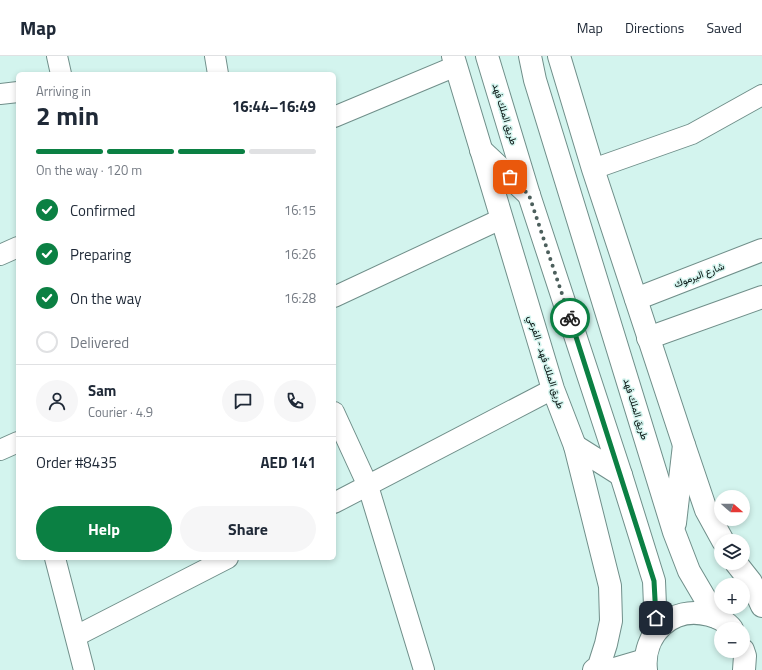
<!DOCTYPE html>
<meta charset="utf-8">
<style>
:root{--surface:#fff;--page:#f6f6f7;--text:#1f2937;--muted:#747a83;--line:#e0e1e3;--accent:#0b8043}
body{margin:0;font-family:"Titillium Web",Vazirmatn,sans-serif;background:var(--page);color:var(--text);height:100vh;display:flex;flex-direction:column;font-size:15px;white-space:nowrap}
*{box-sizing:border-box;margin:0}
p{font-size:13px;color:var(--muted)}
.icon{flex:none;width:22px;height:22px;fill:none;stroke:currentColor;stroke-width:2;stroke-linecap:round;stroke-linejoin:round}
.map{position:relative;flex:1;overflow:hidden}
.sheet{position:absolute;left:16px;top:16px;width:320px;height:488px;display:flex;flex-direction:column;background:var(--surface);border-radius:6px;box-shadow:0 2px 6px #0003}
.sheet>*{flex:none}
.needle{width:26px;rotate:110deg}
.buttons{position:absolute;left:714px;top:434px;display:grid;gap:8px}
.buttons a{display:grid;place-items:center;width:36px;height:36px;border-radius:50%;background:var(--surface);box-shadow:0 2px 6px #0003;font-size:20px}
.pin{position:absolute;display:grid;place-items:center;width:34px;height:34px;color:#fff;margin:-17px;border-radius:8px;box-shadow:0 2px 6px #0006}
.courier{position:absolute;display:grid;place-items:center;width:40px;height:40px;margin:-20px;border:3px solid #0b8043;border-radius:50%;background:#fff;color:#222;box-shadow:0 1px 5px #0007}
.head em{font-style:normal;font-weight:700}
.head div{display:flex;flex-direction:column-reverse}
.head{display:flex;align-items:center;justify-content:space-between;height:68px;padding:0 20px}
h1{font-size:26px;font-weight:700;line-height:30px}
.bar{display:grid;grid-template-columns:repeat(4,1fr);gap:6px 4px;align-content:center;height:48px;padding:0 20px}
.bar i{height:5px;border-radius:3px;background:var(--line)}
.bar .active{background:var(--accent)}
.bar p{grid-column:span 4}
.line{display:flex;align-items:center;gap:10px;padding:0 20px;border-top:1px solid var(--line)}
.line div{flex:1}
.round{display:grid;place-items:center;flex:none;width:42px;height:42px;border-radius:21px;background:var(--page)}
ol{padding:0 20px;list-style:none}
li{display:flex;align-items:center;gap:12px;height:44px}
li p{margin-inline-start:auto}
li .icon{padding:4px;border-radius:50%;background:var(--accent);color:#fff;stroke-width:4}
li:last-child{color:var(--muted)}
li i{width:22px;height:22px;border:2px solid var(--line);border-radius:50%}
.primary-button{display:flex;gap:8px;margin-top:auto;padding:8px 20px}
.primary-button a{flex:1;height:46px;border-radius:24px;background:var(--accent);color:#fff;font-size:16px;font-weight:700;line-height:46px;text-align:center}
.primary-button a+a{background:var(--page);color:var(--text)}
header{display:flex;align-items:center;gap:24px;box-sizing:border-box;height:56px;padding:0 20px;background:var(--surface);border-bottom:1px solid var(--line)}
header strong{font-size:19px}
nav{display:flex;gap:22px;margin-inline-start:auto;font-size:14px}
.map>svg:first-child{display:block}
</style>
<header>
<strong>Map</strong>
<nav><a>Map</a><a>Directions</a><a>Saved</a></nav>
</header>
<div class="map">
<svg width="762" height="614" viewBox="0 0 762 614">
<rect width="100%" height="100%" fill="#d3f4ee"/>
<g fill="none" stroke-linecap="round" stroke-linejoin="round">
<defs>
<g id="minor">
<polyline points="57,0 61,18"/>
<polyline points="215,0 218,18"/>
<polyline points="0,38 18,36"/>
<polyline points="334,61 456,10"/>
<polyline points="593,113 692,78 762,39"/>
<polyline points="0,199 18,191"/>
<polyline points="334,241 501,163"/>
<polyline points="334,356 368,430 424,614"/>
<polyline points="0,394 18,386"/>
<polyline points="334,447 553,333"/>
<polyline points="55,502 84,614"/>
<polyline points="76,580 228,502"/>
</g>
<g id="tertiary">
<polyline points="636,243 762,194"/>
<polyline points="648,282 762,241"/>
<polyline points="611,614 645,604"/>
</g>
<g id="secondary">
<polyline points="453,0 553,333 575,390 610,530 611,565 606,588 599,610 594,614"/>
<polyline points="559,0 593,113 684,389 706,454 723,485"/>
<polyline points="481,94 529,139"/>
<polyline points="575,390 621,419"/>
<polyline points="736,507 751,526 762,550"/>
</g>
<g id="trunk">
<polyline points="487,0 529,139 621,419 654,525 656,575"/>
<polyline points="530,0 535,24 674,476 689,515 716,561"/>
<polyline points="675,467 684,389"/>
<polyline points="743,594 745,600 744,614"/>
<path d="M646,614C642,578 672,549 709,559C717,561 727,566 732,573"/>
</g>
</defs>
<use href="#minor" stroke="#708f8a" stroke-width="22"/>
<use href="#tertiary" stroke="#708f8a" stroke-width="24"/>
<use href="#secondary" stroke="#708f8a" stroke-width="24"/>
<use href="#trunk" stroke="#708f8a" stroke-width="24"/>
<use href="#minor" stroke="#fff" stroke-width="20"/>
<use href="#tertiary" stroke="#fff" stroke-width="22"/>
<use href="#secondary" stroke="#fff" stroke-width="22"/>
<use href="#trunk" stroke="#fff" stroke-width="22"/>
</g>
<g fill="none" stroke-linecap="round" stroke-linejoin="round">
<polyline stroke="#4c5f5c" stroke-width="4" stroke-dasharray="0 7.2" points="510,121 529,139 570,262"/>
<polyline stroke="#0b8043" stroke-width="5" points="570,262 654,525 656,562"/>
</g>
<g text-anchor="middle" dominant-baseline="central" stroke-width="3" stroke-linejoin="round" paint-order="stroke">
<g font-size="10" fill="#040f0d" stroke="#d3f4ee">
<text transform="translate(505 58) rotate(73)">طريق الملك فهد</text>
<text transform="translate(699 219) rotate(-21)">شارع اليرموك</text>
<text transform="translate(546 306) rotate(72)">طريق الملك فهد - الفرعي</text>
<text transform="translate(636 353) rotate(73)">طريق الملك فهد</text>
</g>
</g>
</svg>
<div class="buttons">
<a><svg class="needle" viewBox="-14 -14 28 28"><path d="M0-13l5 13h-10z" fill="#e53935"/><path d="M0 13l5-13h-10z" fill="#747a83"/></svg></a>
<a><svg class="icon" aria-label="layers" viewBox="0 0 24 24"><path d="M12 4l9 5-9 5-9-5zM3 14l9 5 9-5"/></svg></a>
<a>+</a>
<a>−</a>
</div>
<div class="pin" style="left:510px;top:121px;background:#ea580c"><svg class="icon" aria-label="bag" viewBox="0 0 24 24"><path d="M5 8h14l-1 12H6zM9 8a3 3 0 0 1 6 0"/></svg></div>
<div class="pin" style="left:656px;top:562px;background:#1f2937"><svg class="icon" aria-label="home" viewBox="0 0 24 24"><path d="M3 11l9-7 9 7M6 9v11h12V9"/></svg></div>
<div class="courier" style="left:570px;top:262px"><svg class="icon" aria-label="bike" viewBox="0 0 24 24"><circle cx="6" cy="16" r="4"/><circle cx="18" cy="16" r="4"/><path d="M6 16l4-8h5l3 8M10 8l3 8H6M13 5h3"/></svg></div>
<section class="sheet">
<div class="head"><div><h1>2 min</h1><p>Arriving in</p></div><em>16:44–16:49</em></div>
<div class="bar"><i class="active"></i><i class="active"></i><i class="active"></i><i></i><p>On the way · 120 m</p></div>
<ol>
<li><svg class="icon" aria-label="check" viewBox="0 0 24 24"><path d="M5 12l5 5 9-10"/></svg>Confirmed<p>16:15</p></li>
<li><svg class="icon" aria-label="check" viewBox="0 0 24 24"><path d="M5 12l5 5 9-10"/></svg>Preparing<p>16:26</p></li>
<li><svg class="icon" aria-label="check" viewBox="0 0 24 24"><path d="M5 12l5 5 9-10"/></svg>On the way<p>16:28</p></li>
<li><i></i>Delivered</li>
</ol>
<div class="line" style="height:72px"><a class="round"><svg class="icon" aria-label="person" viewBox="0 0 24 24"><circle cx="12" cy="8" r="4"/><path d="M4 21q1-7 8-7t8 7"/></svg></a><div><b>Sam</b><p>Courier · 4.9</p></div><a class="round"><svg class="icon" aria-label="chat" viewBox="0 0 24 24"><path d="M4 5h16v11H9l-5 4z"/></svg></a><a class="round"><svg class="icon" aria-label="phone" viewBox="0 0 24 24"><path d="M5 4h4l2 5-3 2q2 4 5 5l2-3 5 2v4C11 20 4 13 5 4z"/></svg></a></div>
<div class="line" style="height:52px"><div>Order #8435</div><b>AED 141</b></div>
<div class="primary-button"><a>Help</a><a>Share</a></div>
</section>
</div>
